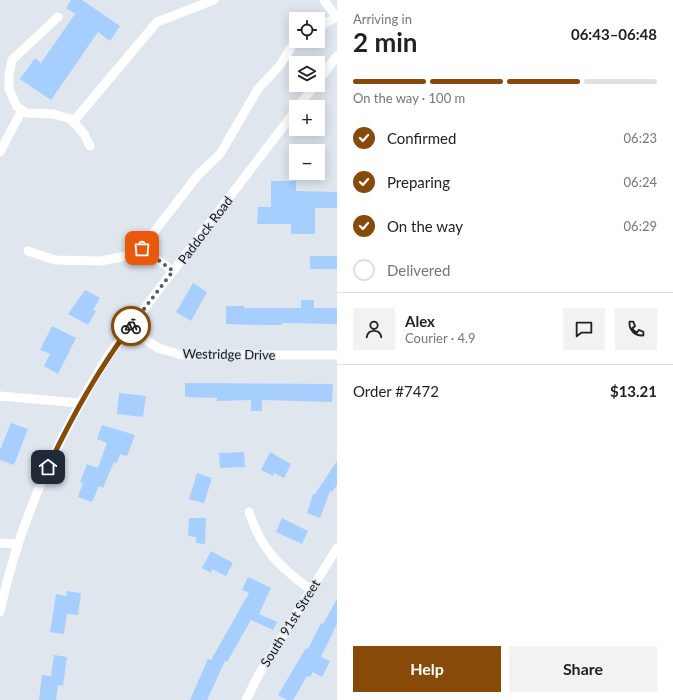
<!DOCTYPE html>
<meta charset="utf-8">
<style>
:root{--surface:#fff;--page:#f2f2f2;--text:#222;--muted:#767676;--line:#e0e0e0;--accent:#874a09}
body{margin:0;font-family:Lato,sans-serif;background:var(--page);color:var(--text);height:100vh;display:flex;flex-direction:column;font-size:15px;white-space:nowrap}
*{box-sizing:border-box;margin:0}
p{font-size:13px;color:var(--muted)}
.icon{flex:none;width:22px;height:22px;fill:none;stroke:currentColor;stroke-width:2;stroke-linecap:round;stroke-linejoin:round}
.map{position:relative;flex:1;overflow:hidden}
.details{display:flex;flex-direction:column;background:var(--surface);width:336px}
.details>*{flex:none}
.tools{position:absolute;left:289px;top:12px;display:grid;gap:8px}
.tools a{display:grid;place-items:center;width:36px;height:36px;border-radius:0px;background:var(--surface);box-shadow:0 2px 10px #0003;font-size:20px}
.pin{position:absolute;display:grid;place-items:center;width:34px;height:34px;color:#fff;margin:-17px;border-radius:8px;box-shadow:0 2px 6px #0006}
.courier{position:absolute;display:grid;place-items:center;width:40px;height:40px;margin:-20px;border:3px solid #874a09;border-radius:50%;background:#fff;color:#222;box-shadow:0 1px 5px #0007}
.summary em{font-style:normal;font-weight:700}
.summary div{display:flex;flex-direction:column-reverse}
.summary{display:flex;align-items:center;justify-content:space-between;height:68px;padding:0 16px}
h1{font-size:26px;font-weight:700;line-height:30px}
.bar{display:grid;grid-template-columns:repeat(4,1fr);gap:6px 4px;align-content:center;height:48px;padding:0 16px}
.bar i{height:5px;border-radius:3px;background:var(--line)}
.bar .selected{background:var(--accent)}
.bar p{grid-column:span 4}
.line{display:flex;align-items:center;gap:10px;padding:0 16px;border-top:1px solid var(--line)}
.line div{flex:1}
.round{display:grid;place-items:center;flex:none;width:42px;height:42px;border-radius:0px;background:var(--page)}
ol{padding:0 16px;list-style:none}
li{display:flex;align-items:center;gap:12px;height:44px}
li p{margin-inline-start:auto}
li .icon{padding:4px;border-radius:50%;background:var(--accent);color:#fff;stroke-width:4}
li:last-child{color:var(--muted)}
li i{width:22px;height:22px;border:2px solid var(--line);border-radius:50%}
.cta{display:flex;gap:8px;margin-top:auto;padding:8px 16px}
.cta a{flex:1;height:46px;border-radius:0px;background:var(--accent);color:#fff;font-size:16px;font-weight:700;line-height:46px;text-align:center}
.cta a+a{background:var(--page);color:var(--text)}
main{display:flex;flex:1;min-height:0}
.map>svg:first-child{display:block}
</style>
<main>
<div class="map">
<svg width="337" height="700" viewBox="0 0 337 700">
<rect width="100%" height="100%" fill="#dfe6ee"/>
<g fill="#a6cfff">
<polygon points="71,0 82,0 120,26 110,41 98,32 51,100 20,79 35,58 41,63 75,14 66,8"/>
<polygon points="271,181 296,181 296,191 337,192 337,208 315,208 315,234 291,234 291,224 257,224 258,207 271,207"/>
<rect x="310" y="256" width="27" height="13"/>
<polygon points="193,283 207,292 191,321 176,312"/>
<polygon points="85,290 100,298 93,310 96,311 88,325 68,314"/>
<polygon points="301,300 314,300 314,308 337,308 337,324 282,323 282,325 259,325 226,324 226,306 244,306 244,308 301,308"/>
<polygon points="52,326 76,338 58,374 44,366 50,354 40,350"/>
<polygon points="185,383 333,384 332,402 262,400 262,411 251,411 251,400 217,401 217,398 185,397"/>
<polygon points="119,393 146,396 143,417 117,414"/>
<polygon points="11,423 28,429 14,465 0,460 0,450"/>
<polygon points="102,425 135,435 127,456 120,454 117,463 114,462 103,488 99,486 92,502 78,497 83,483 80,482 87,464 98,468 107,443 97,439"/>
<polygon points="244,452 245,467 220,468 219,453"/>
<polygon points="270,452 291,464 284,478 274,473 273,476 261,470"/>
<polygon points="337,461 337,485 332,492 330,491 320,518 307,513 313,494 315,494"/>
<polygon points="197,473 212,478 204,503 189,499"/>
<polygon points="189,518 206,518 205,544 196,543 196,537 188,536"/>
<polygon points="282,518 308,531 302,544 276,532"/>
<polygon points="211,551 233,563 226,576 212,569 211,573 202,568"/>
<polygon points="248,577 271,588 259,614 277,622 273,630 251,620 227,662 225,661 207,700 190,700 208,659 211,660 249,593 242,590"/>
<polygon points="67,591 81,593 78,615 67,614 64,634 50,632 56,594 66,596"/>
<polygon points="337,599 337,624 321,657 330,661 322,677 313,672 310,677 307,676 293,700 287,700 278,695 306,648 308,649 321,623 323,624"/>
<polygon points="54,655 67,657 63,686 58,685 56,700 39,700 42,675 51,676"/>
</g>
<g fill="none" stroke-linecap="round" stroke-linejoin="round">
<g stroke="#fff" stroke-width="9">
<polyline points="324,0 336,17"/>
<polyline points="58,17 12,60 9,74 9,89 17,107 27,113 53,114 71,119 84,134 90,146"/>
<polyline points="318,27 337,17"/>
<polyline points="318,81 337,56"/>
<polyline points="298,107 315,85"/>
<polyline points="73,122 157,22 214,0"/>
<polyline points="0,152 22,110"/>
<polyline points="142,248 173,271"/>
<polyline points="28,251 55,260 100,261 137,254 198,175 220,154 258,89 281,64 296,39"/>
<polyline points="129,328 158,348 182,355 337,355"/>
<polyline points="0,396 79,403"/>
<path d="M249,512C261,550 280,567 311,590"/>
<polyline points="0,543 18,544"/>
<path d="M0,612C19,520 59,435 108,356L296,110"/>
<polyline points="246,700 259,674 337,548"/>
</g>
</g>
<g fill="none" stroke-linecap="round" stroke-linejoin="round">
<polyline stroke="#5a5e63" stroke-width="4" stroke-dasharray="0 7.2" points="131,326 173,271 142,248"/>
<path stroke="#874a09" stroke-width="5" d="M48,467C72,416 97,371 131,326"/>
</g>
<g text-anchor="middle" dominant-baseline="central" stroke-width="3" stroke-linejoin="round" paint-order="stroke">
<g font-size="13" fill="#131518" stroke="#dfe6ee">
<text transform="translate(205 230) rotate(-53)">Paddock Road</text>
<text transform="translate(229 354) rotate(1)">Westridge Drive</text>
<text transform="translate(290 623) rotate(-58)">South 91st Street</text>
</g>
</g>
</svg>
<div class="tools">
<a><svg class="icon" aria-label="locate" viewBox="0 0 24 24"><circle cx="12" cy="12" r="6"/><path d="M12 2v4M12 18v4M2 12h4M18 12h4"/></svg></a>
<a><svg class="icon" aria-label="layers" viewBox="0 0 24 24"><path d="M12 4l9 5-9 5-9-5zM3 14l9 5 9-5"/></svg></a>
<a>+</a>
<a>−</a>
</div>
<div class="pin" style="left:142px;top:248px;background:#ea580c"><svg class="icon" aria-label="bag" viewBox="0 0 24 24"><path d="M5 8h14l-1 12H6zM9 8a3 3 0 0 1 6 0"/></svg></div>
<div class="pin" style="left:48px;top:467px;background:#1f2937"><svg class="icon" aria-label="home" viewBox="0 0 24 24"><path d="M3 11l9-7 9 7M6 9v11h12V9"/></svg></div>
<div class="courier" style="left:131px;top:326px"><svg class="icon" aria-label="bike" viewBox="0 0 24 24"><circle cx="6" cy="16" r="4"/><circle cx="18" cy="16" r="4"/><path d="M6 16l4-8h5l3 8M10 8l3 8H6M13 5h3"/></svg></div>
</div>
<section class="details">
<div class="summary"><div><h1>2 min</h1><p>Arriving in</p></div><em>06:43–06:48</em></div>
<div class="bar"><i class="selected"></i><i class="selected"></i><i class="selected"></i><i></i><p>On the way · 100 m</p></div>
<ol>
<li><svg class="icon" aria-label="check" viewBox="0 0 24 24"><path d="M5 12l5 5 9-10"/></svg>Confirmed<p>06:23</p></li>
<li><svg class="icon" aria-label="check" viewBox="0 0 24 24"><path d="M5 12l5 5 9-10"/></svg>Preparing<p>06:24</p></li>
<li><svg class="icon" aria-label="check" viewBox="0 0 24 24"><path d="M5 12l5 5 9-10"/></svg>On the way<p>06:29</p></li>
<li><i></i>Delivered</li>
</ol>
<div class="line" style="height:72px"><a class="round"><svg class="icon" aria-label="person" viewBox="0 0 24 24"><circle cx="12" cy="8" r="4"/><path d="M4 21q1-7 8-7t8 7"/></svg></a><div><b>Alex</b><p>Courier · 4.9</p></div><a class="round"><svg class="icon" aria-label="chat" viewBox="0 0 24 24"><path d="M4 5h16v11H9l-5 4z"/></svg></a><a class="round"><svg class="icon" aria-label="phone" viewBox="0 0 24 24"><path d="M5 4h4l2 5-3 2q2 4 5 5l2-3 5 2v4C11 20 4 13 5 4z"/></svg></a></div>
<div class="line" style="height:52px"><div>Order #7472</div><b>$13.21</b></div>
<div class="cta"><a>Help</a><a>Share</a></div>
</section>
</main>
